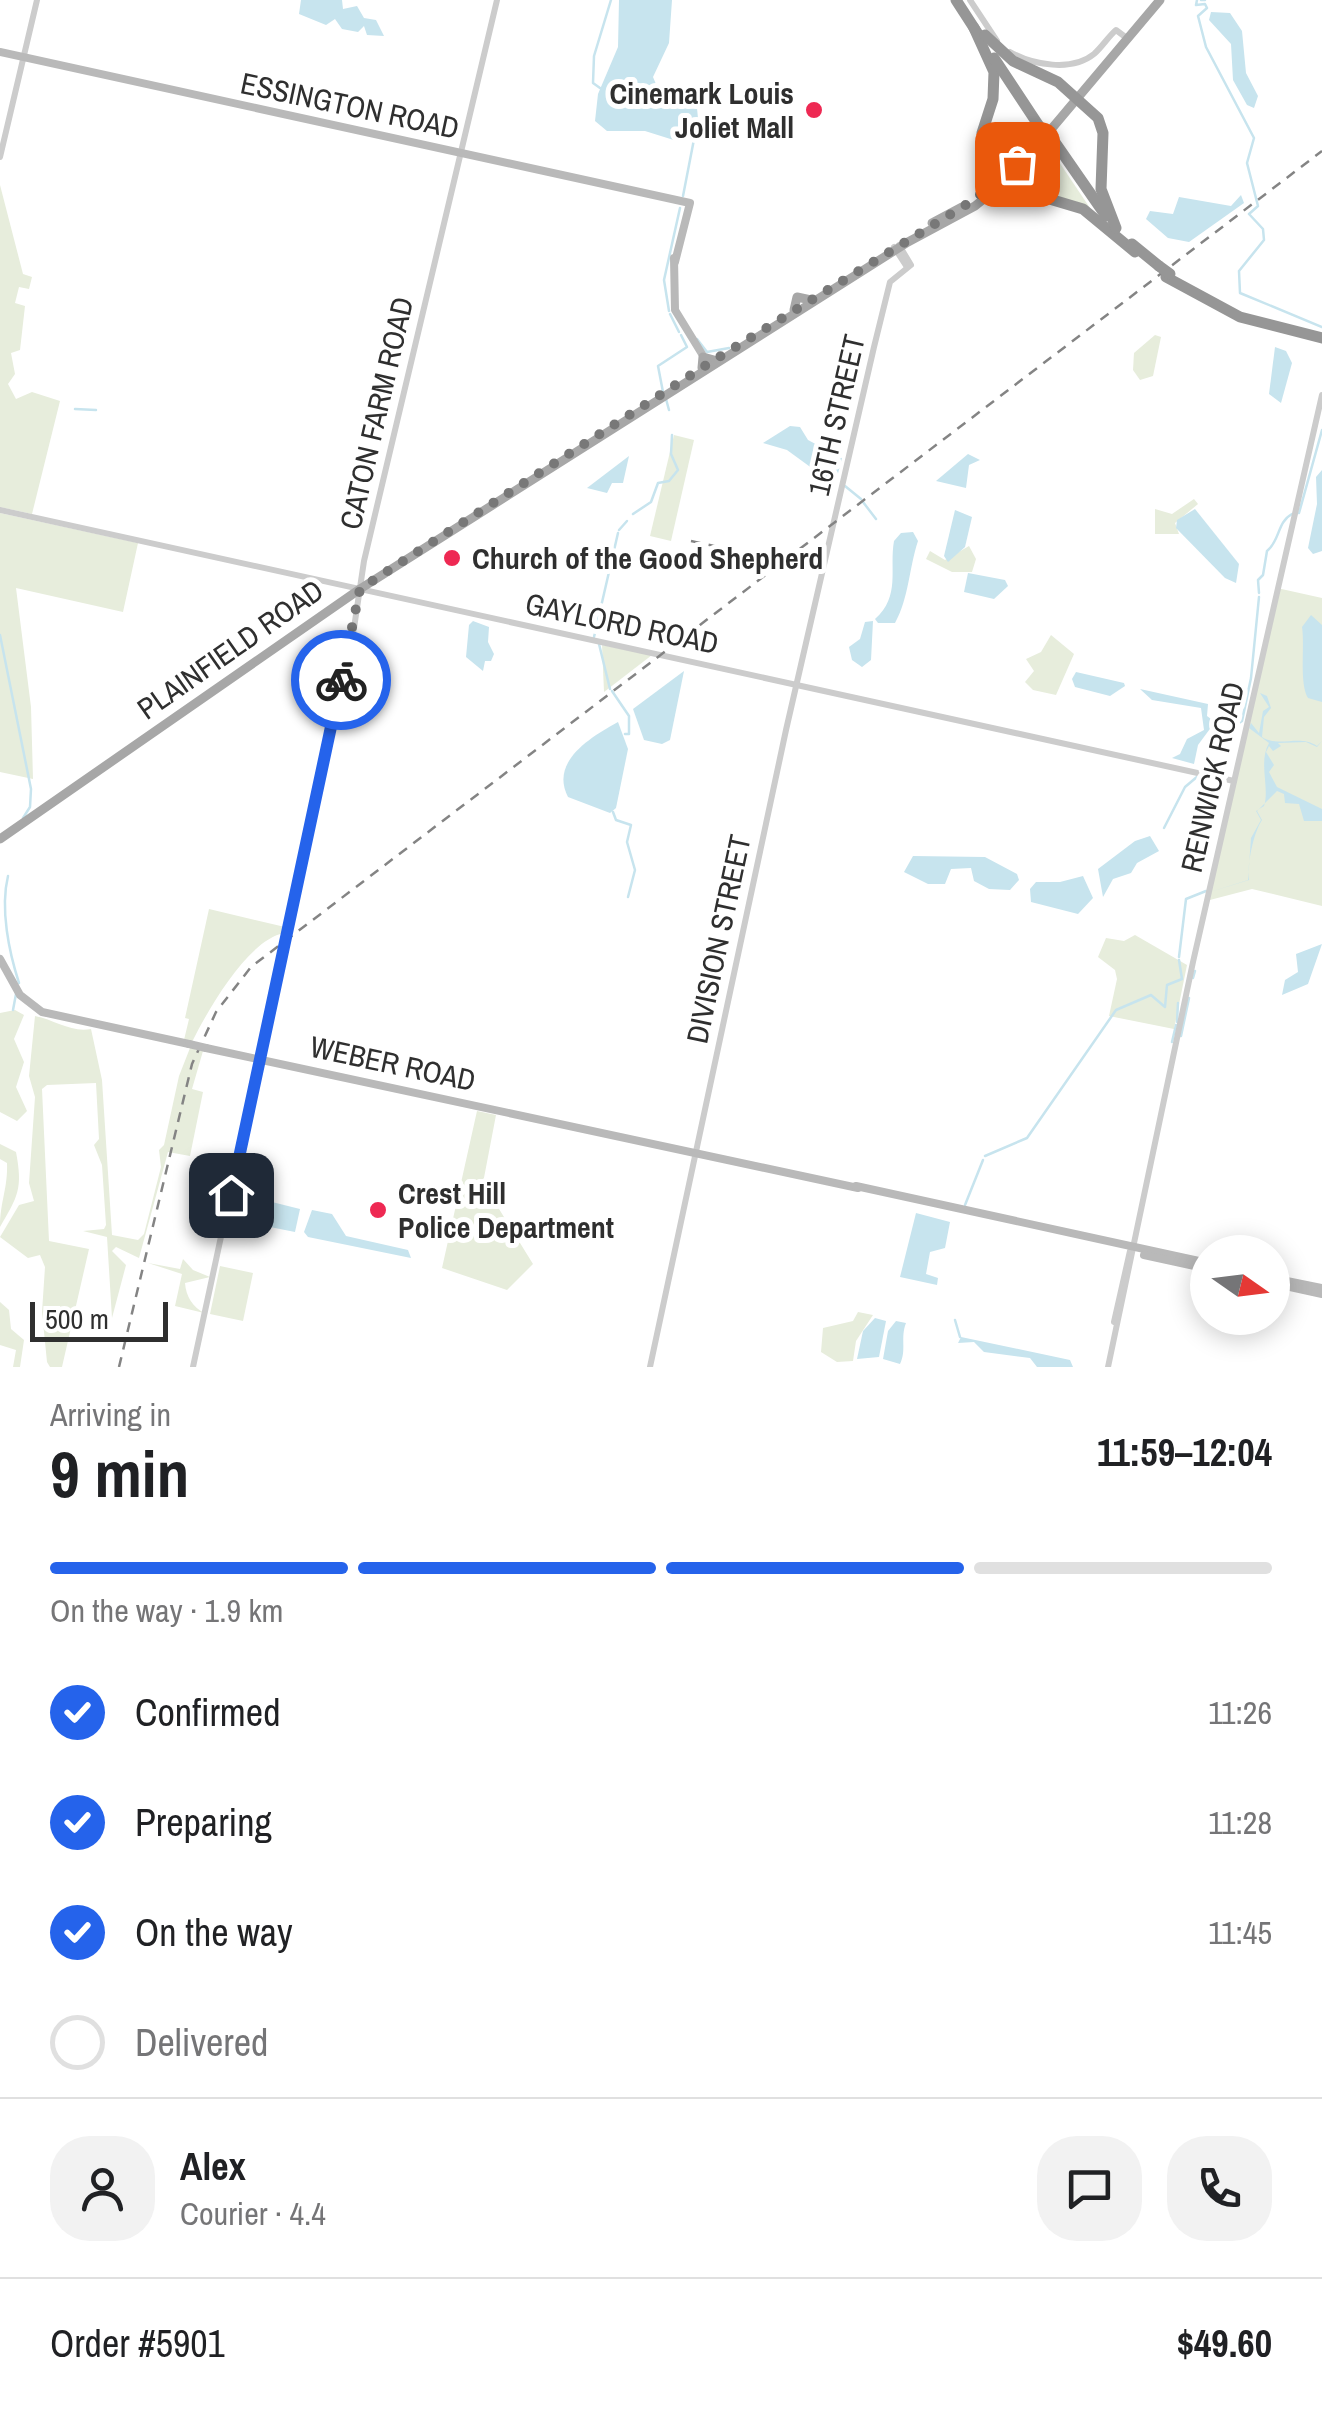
<!DOCTYPE html>
<meta charset="utf-8">
<style>
:root{--surface:#fff;--page:#f2f2f2;--text:#202124;--muted:#757577;--line:#e0e0e0;--accent:#2563eb}
body{margin:0;font-family:"Archivo Narrow",sans-serif;background:var(--page);color:var(--text);height:100vh;display:flex;flex-direction:column;font-size:38px;white-space:nowrap}
*{box-sizing:border-box;margin:0}
p{font-size:32px;color:var(--muted)}
.icon{flex:none;width:55px;height:55px;fill:none;stroke:currentColor;stroke-width:2;stroke-linecap:round;stroke-linejoin:round}
.map{position:relative;height:1367px;overflow:hidden}
.panel{display:flex;flex-direction:column;background:var(--surface);flex:1}
.panel>*{flex:none}
.needle{width:65px;rotate:104deg}
.tools{position:absolute;left:1190px;top:1235px;display:grid;gap:20px}
.tools a{display:grid;place-items:center;width:100px;height:100px;border-radius:50%;background:var(--surface);box-shadow:0 5px 25px #0003;font-size:50px}
.scale{position:absolute;left:30px;bottom:25px;width:138px;box-sizing:border-box;padding-left:10px;border:5px solid #2f2f2f;border-top:0;font-size:28px;line-height:35px;white-space:nowrap;color:#2f2f2f;-webkit-text-stroke:8px #fff;paint-order:stroke}
.pin{position:absolute;display:grid;place-items:center;width:85px;height:85px;color:#fff;margin:-42px;border-radius:20px;box-shadow:0 5px 15px #0006}
.courier{position:absolute;display:grid;place-items:center;width:100px;height:100px;margin:-50px;border:8px solid #2563eb;border-radius:50%;background:#fff;color:#222;box-shadow:0 2px 12px #0007}
.head em{font-style:normal;font-weight:700}
.head div{display:flex;flex-direction:column-reverse}
.head{display:flex;align-items:center;justify-content:space-between;height:170px;padding:0 50px}
h1{font-size:65px;font-weight:700;line-height:75px}
.bar{display:grid;grid-template-columns:repeat(4,1fr);gap:15px 10px;align-content:center;height:120px;padding:0 50px}
.bar i{height:12px;border-radius:8px;background:var(--line)}
.bar .on{background:var(--accent)}
.bar p{grid-column:span 4}
.line{display:flex;align-items:center;gap:25px;padding:0 50px;border-top:2px solid var(--line)}
.line div{flex:1}
.round{display:grid;place-items:center;flex:none;width:105px;height:105px;border-radius:40px;background:var(--page)}
ol{padding:0 50px;list-style:none}
li{display:flex;align-items:center;gap:30px;height:110px}
li p{margin-inline-start:auto}
li .icon{padding:10px;border-radius:50%;background:var(--accent);color:#fff;stroke-width:4}
li:last-child{color:var(--muted)}
li i{width:55px;height:55px;border:5px solid var(--line);border-radius:50%}
.map>svg:first-child{display:block}
</style>
<div class="map">
<svg width="1322" height="1367" viewBox="0 0 1322 1367">
<rect width="100%" height="100%" fill="#fff"/>
<g fill="#e7eddc">
<polygon points="1047,144 1092,211 1040,196 1016,178"/>
<polygon points="0,185 23,274 32,277 29,289 19,287 15,303 25,306 20,350 11,353 15,374 8,384 16,399 32,392 60,401 32,514 0,507"/>
<polygon points="1155,335 1161,337 1153,376 1140,380 1133,370 1134,353"/>
<polygon points="674,435 694,440 671,541 650,536"/>
<polygon points="1194,499 1198,504 1175,523 1179,534 1155,534 1155,509 1172,514"/>
<polygon points="0,513 138,543 123,612 16,588 31,707 33,779 0,772"/>
<polygon points="969,546 976,559 972,572 952,572 926,559 930,551 945,560"/>
<polygon points="1277,588 1322,598 1322,906 1252,889 1206,901"/>
<polygon points="1051,635 1074,654 1056,695 1033,690 1025,682 1034,671 1026,659 1041,652"/>
<polygon points="602,645 652,655 604,692"/>
<path d="M209,909L285,927L284,933C248,940 209,1008 192,1042L184,1040L189,1019L185,1018Z"/>
<polygon points="1135,935 1187,965 1174,1029 1109,1016 1117,979 1115,970 1098,957 1106,938 1124,941"/>
<polygon points="15,1010 24,1015 14,1039 24,1062 16,1087 27,1111 17,1121 0,1112 0,1013"/>
<path d="M35,1016C55,1020 72,1033 91,1029L102,1080L112,1235L138,1240L144,1234L161,1167L159,1150L164,1145L179,1076L190,1048L203,1051L192,1089L203,1092L190,1156L168,1152L139,1258L116,1247L112,1251L126,1265L112,1318L107,1237L83,1231L104,1229L106,1225L102,1165L94,1145L99,1139L96,1083L47,1085L42,1089L49,1241L89,1249L62,1367H50L47,1362L42,1312L45,1267L40,1255L28,1258L0,1237L19,1205L34,1201L29,1183L35,1097L29,1076Z"/>
<polygon points="477,1111 496,1115 483,1183 533,1264 507,1290 442,1268"/>
<path d="M0,1144L16,1152C23,1189 18,1196 0,1227C0,1202 8,1188 7,1163L0,1159Z"/>
<path d="M183,1259L193,1270L210,1277L185,1283C186,1297 193,1307 204,1313L175,1306L182,1274L148,1263L180,1269Z"/>
<polygon points="220,1266 253,1273 243,1321 210,1314"/>
<polygon points="0,1302 9,1310 11,1329 24,1340 20,1367 13,1367 16,1350 0,1345"/>
<polygon points="858,1312 873,1315 856,1341 853,1361 837,1362 821,1352 823,1328 853,1321"/>
</g>
<g fill="#c7e4ee">
<polygon points="301,0 342,0 343,9 357,6 364,18 376,20 384,36 367,35 364,26 358,32 342,29 335,19 326,25 299,14"/>
<polygon points="619,0 672,0 669,43 653,77 658,89 685,95 697,108 699,129 680,142 645,131 607,131 595,121 598,94 618,47"/>
<polygon points="1211,12 1230,13 1242,31 1246,73 1258,96 1254,108 1247,105 1233,80 1231,44 1209,20"/>
<polygon points="1241,195 1244,203 1189,242 1168,238 1146,219 1150,211 1173,214 1179,197 1231,206"/>
<polygon points="1275,347 1286,351 1292,363 1281,403 1269,394"/>
<polygon points="790,426 800,427 808,440 842,458 835,485 787,450 763,443"/>
<polygon points="968,454 980,460 969,465 966,488 936,481"/>
<polygon points="629,456 623,483 612,483 607,493 587,488"/>
<polygon points="1322,470 1322,551 1313,554 1308,548 1317,504 1316,477"/>
<polygon points="1195,509 1239,564 1236,583 1225,578 1176,528 1177,520"/>
<polygon points="955,510 972,517 965,547 948,562 944,556"/>
<path d="M913,532L918,541C909,568 909,598 895,623H878L875,619C901,596 889,569 894,541L901,533Z"/>
<polygon points="968,573 1005,580 1008,586 994,599 964,592"/>
<path d="M1311,615L1322,625V702L1308,698C1299,683 1305,646 1302,627Z"/>
<polygon points="473,621 489,627 488,642 494,654 491,661 485,661 483,671 466,657 469,625"/>
<polygon points="873,621 871,660 862,667 852,660 849,647 860,639 865,622"/>
<polygon points="684,671 670,740 662,744 644,740 633,709"/>
<polygon points="1076,672 1124,683 1125,686 1110,696 1075,687 1072,679"/>
<polygon points="1140,689 1208,704 1207,716 1215,722 1198,745 1194,764 1172,758 1180,754 1187,739 1204,730 1201,708 1152,700"/>
<path d="M1260,693L1267,696L1271,708L1264,717L1262,737C1279,748 1300,734 1317,746L1322,741L1317,747L1306,742L1278,743L1281,746L1273,751L1269,746L1266,752L1274,765L1269,772L1277,787L1322,809V821H1304L1299,804L1285,803L1284,794L1277,791L1257,811L1262,820C1253,834 1247,865 1249,880L1210,892L1248,880L1251,838L1261,820L1256,811L1264,806C1270,788 1258,762 1269,743L1249,728L1251,723L1259,733L1263,711L1269,707Z"/>
<path d="M618,722L628,749L616,808L610,813L568,797C550,762 589,738 618,722Z"/>
<polygon points="1150,836 1159,851 1137,863 1131,873 1113,879 1103,897 1098,869 1135,841"/>
<polygon points="913,856 985,857 1017,874 1019,880 1010,890 989,889 974,881 971,868 951,869 945,884 928,884 904,872"/>
<polygon points="1083,876 1093,898 1078,914 1031,902 1030,889 1036,882 1060,882"/>
<polygon points="1322,944 1308,984 1282,995 1285,980 1298,972 1296,954"/>
<polygon points="268,1201 300,1209 295,1232 260,1225"/>
<polygon points="312,1210 332,1214 346,1236 408,1250 411,1258 308,1237 304,1232"/>
<polygon points="916,1213 950,1222 945,1248 930,1252 926,1274 938,1278 937,1285 900,1277"/>
<polygon points="875,1318 886,1321 879,1357 857,1359 863,1331"/>
<path d="M896,1321L906,1323C900,1338 907,1350 900,1364L883,1359L888,1331Z"/>
<polygon points="961,1337 1070,1360 1073,1367 1037,1367 1030,1358 984,1352 974,1342 958,1343"/>
</g>
<g fill="none" stroke-linecap="round" stroke-linejoin="round">
<g stroke="#c7e4ee" stroke-width="2.5">
<polyline points="1197,0 1196,5 1205,4 1207,8 1198,16 1206,47 1254,138 1247,163 1258,206 1249,214 1263,229 1264,240 1239,271 1240,293 1322,327"/>
<polyline points="1201,0 1205,0"/>
<polyline points="600,88 593,83 594,56 611,0"/>
<polyline points="683,196 696,129"/>
<polyline points="669,311 664,280 680,208"/>
<polyline points="670,314 679,332"/>
<polyline points="697,339 707,352 729,348"/>
<polyline points="663,392 658,366 687,347 681,335"/>
<polyline points="666,399 669,410"/>
<polyline points="75,409 96,410"/>
<polyline points="845,486 861,499"/>
<polyline points="863,502 876,519"/>
<polyline points="1299,513 1322,430"/>
<polyline points="633,514 651,502 658,483 669,481 678,470 671,454 672,435"/>
<polyline points="619,530 627,521"/>
<path d="M1259,593L1258,580L1263,575L1267,551C1280,541 1277,522 1292,514"/>
<polyline points="0,635 31,789 30,807 23,818"/>
<polyline points="594,637 618,533"/>
<polyline points="599,644 610,689"/>
<polyline points="612,691 629,716 629,734 625,734"/>
<polyline points="1201,770 1215,739 1242,721 1251,678 1259,597"/>
<polyline points="613,812 616,820 631,825 627,842 635,870 628,897"/>
<polyline points="1164,828 1185,787 1198,776"/>
<path d="M8,876C0,909 9,952 19,983"/>
<polyline points="1179,957 1186,899 1206,891"/>
<polyline points="1193,978 1195,971"/>
<polyline points="13,1010 16,994"/>
<polyline points="1177,1022 1178,1003"/>
<polyline points="1181,1036 1189,998"/>
<polyline points="1172,1042 1176,1025"/>
<polyline points="985,1156 1027,1138 1116,1010 1151,995 1165,1007 1167,985 1182,979 1179,960"/>
<polyline points="965,1205 983,1160"/>
<polyline points="955,1320 960,1337"/>
</g>
<g stroke="#ccc" stroke-width="6">
<polyline points="970,0 997,41"/>
<path d="M1010,52C1033,65 1072,72 1094,54C1102,47 1108,37 1116,30L1128,39"/>
<polyline points="0,157 37,0"/>
<polyline points="894,247 907,267"/>
<polyline points="0,510 1234,781"/>
<polyline points="288,925 354,628 364,561 497,0"/>
<polyline points="1114,1322 1130,1251"/>
<polyline points="193,1367 283,948"/>
<polyline points="650,1367 786,730 874,347 890,282 911,265 899,245"/>
<polyline points="1108,1367 1193,962 1322,395"/>
</g>
<g stroke="#b9b9b9" stroke-width="8">
<polyline points="0,52 690,203 675,262"/>
<polyline points="674,258 675,310 710,367"/>
<polyline points="0,959 20,995 42,1012 189,1044"/>
<polyline points="206,1048 858,1188"/>
<polyline points="856,1186 1208,1263"/>
<polyline points="1144,1255 1208,1269"/>
<polyline points="1272,1278 1322,1288"/>
<polyline points="1272,1283 1322,1294"/>
</g>
<g stroke="#a7a7a7" stroke-width="9">
<polyline points="932,223 962,207"/>
<polyline points="794,310 797,297 811,300"/>
<polyline points="702,368 703,357 714,360"/>
<polyline points="0,839 360,589 908,242 975,206 1011,177 1160,0"/>
</g>
<g stroke="#969696" stroke-width="11">
<polyline points="956,0 978,34"/>
<polyline points="974,28 994,72 993,99 982,133 990,155 1026,192 1083,209 1135,252"/>
<polyline points="985,35 1013,61 1058,82 1098,118 1103,133 1101,189 1116,228"/>
<polyline points="994,58 1039,126"/>
<polyline points="1054,141 1106,216"/>
<polyline points="1132,244 1159,266"/>
<polyline points="1166,277 1240,317 1322,338"/>
</g>
<g stroke="#848484" stroke-width="2.5" stroke-dasharray="10 8" stroke-linecap="butt">
<polyline points="691,541 769,558 790,554"/>
<polyline points="119,1367 192,1064 216,1012 251,967 1322,151"/>
</g>
<polyline stroke="#ccc" stroke-width="6" points="283,948 288,925"/>
<polyline stroke="#b9b9b9" stroke-width="8" points="189,1044 206,1048"/>
<g stroke="#969696" stroke-width="11">
<polyline points="1039,126 1052,144"/>
<polyline points="1159,266 1170,274"/>
</g>
</g>
<g fill="none" stroke-linecap="round" stroke-linejoin="round">
<polyline stroke="#787878" stroke-width="10" stroke-dasharray="0 18" points="341,680 360,589 708,364 972,201 1017,164"/>
<polyline stroke="#2563eb" stroke-width="12" points="231,1195 341,680"/>
</g>
<g fill="#ee2953" stroke="#fff" stroke-width="4">
<circle cx="814" cy="110" r="10"/>
<circle cx="452" cy="558" r="10"/>
<circle cx="378" cy="1210" r="10"/>
</g>
<g text-anchor="middle" dominant-baseline="central" stroke-width="10" stroke-linejoin="round" paint-order="stroke">
<g font-size="30" font-weight="bold" fill="#2f2f2f" stroke="#fff" text-anchor="start">
<text x="794" y="93" text-anchor="end">Cinemark Louis<tspan x="794" dy="34">Joliet Mall</tspan></text>
<text x="472" y="558">Church of the Good Shepherd</text>
<text x="398" y="1193">Crest Hill<tspan x="398" dy="34">Police Department</tspan></text>
</g>
<g font-size="30" fill="#2f2f2f" stroke="#fff">
<text transform="translate(350 105) rotate(12)">ESSINGTON ROAD</text>
<text transform="translate(376 413) rotate(-77)">CATON FARM ROAD</text>
<text transform="translate(836 415) rotate(-77)">16TH STREET</text>
<text transform="translate(622 623) rotate(12)">GAYLORD ROAD</text>
<text transform="translate(230 649) rotate(-35)">PLAINFIELD ROAD</text>
<text transform="translate(1212 777) rotate(-77)">RENWICK ROAD</text>
<text transform="translate(718 939) rotate(-78)">DIVISION STREET</text>
<text transform="translate(393 1063) rotate(12)">WEBER ROAD</text>
</g>
</g>
</svg>
<div class="tools">
<a><svg class="needle" viewBox="-14 -14 28 28"><path d="M0-13l5 13h-10z" fill="#e53935"/><path d="M0 13l5-13h-10z" fill="#757577"/></svg></a>
</div>
<div class="scale">500 m</div>
<div class="pin" style="left:1017px;top:164px;background:#ea580c"><svg class="icon" aria-label="bag" viewBox="0 0 24 24"><path d="M5 8h14l-1 12H6zM9 8a3 3 0 0 1 6 0"/></svg></div>
<div class="pin" style="left:231px;top:1195px;background:#1f2937"><svg class="icon" aria-label="home" viewBox="0 0 24 24"><path d="M3 11l9-7 9 7M6 9v11h12V9"/></svg></div>
<div class="courier" style="left:341px;top:680px"><svg class="icon" aria-label="bike" viewBox="0 0 24 24"><circle cx="6" cy="16" r="4"/><circle cx="18" cy="16" r="4"/><path d="M6 16l4-8h5l3 8M10 8l3 8H6M13 5h3"/></svg></div>
</div>
<section class="panel">
<div class="head"><div><h1>9 min</h1><p>Arriving in</p></div><em>11:59–12:04</em></div>
<div class="bar"><i class="on"></i><i class="on"></i><i class="on"></i><i></i><p>On the way · 1.9 km</p></div>
<ol>
<li><svg class="icon" aria-label="check" viewBox="0 0 24 24"><path d="M5 12l5 5 9-10"/></svg>Confirmed<p>11:26</p></li>
<li><svg class="icon" aria-label="check" viewBox="0 0 24 24"><path d="M5 12l5 5 9-10"/></svg>Preparing<p>11:28</p></li>
<li><svg class="icon" aria-label="check" viewBox="0 0 24 24"><path d="M5 12l5 5 9-10"/></svg>On the way<p>11:45</p></li>
<li><i></i>Delivered</li>
</ol>
<div class="line" style="height:180px"><a class="round"><svg class="icon" aria-label="person" viewBox="0 0 24 24"><circle cx="12" cy="8" r="4"/><path d="M4 21q1-7 8-7t8 7"/></svg></a><div><b>Alex</b><p>Courier · 4.4</p></div><a class="round"><svg class="icon" aria-label="chat" viewBox="0 0 24 24"><path d="M4 5h16v11H9l-5 4z"/></svg></a><a class="round"><svg class="icon" aria-label="phone" viewBox="0 0 24 24"><path d="M5 4h4l2 5-3 2q2 4 5 5l2-3 5 2v4C11 20 4 13 5 4z"/></svg></a></div>
<div class="line" style="height:130px"><div>Order #5901</div><b>$49.60</b></div>
</section>
